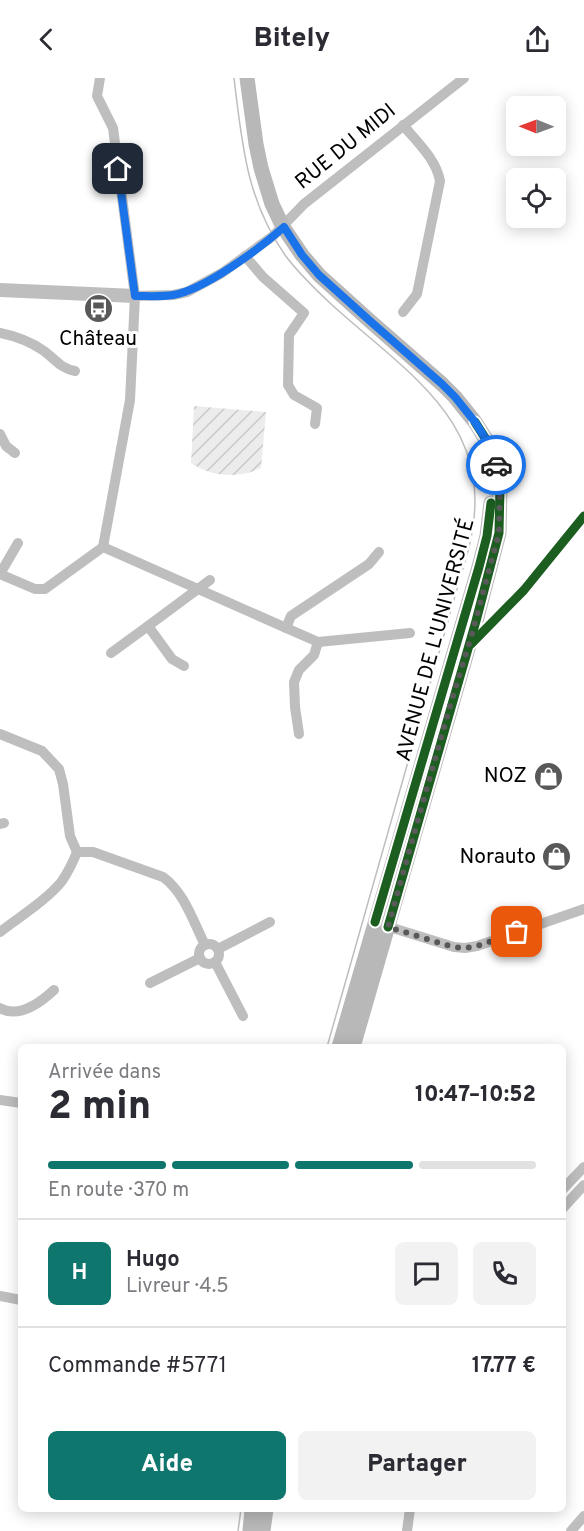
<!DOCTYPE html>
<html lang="fr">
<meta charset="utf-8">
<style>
:root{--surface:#fff;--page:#f2f2f3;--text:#2b2b33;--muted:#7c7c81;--line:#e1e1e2;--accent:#0f766e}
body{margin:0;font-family:Overpass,sans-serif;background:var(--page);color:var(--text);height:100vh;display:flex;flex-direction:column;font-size:22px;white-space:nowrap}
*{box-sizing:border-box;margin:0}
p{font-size:20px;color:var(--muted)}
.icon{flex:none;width:33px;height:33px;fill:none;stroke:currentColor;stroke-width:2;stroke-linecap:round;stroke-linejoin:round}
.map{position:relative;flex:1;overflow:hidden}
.drawer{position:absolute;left:18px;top:966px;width:548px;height:468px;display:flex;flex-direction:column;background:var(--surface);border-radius:9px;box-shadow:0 3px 15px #0003}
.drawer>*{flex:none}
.needle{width:39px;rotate:271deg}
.tools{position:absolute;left:506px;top:18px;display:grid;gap:12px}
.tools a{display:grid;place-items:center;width:60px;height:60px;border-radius:9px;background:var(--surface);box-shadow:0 3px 15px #0003;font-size:30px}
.pin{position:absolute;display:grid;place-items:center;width:51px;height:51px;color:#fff;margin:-26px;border-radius:12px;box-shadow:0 3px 9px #0006}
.courier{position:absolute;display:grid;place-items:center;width:60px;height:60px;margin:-30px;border:4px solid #1a73e8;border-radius:50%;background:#fff;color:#222;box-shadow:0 2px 8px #0007}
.summary em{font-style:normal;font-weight:800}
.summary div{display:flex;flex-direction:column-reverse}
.summary{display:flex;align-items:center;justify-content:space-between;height:102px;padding:0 30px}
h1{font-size:39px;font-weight:800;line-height:45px}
.bar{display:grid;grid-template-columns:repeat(4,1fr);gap:9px 6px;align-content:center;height:72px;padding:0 30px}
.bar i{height:8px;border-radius:4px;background:var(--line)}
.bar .active{background:var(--accent)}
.bar p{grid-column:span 4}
.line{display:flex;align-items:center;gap:15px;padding:0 30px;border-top:2px solid var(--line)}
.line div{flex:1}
.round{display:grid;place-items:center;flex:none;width:63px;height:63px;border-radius:9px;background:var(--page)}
.primary-button{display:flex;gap:12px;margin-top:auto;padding:12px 30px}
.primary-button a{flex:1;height:69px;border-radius:9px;background:var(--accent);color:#fff;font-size:24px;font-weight:800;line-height:69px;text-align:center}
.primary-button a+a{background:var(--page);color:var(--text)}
header{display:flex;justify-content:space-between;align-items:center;height:78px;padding:0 30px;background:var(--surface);font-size:27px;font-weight:800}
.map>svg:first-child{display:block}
</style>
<header><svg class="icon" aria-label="back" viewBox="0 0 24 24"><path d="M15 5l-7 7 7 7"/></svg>Bitely<svg class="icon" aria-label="share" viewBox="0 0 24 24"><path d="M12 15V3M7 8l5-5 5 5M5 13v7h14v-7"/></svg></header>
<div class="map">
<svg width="584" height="1453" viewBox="0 0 584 1453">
<defs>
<pattern id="garden-furrows" width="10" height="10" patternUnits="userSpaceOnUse" patternTransform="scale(1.5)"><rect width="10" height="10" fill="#ececec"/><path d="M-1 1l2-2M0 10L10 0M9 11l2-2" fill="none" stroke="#c9c9c9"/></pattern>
</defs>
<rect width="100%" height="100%" fill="#fff"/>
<path fill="url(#garden-furrows)" d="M194,328L266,334L261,390C238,401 211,399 191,385Z"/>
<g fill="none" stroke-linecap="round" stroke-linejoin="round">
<g stroke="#bebebe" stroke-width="10">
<polyline points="100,0 97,18 113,50 135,218 130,322 103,469"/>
<polyline points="245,178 263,199 304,235 289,257 288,307 294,317 317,330 315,346"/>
<polyline points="135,218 173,217 187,214 222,195 273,158 304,126 464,0"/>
<path d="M403,234L417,216L440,103C436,81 417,64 403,47"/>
<path d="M0,255C15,258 31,264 44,273C56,282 60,290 75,293"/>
<polyline points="0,356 6,368 15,375"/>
<polyline points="0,496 35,511 45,511 103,469 318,564 410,555"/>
<polyline points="0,496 18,465"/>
<polyline points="286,550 291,538 369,486 379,474"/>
<polyline points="471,566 524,512 584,438"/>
<polyline points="111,575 148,548"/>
<polyline points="184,588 172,581 148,548 210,502"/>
<path d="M0,656L42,673L59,691L63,706L70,758L77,774C73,784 68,794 62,803C48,821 18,840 0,854"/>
<polyline points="299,656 295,629 294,604 299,592 314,577 318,564"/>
<polyline points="0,746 4,745"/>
<path d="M77,774H93L163,799C184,814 193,843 205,867"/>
<polyline points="383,847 454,869 465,870 477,868 584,831"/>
<circle cx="209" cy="876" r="10"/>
<polyline points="218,871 270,844"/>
<polyline points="215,884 243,938"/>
<polyline points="150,905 200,880"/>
<path d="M0,930C19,941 40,925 54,912"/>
<polyline points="0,1022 21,1025"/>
<polyline points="562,1112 584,1089"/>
<polyline points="562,1131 584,1107"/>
<polyline points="0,1218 21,1222"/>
<polyline points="407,1453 410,1431"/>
<polyline points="571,1453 584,1438"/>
</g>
<polyline stroke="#bebebe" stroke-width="14" points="0,212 135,218"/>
<g stroke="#b8b8b8" stroke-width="15">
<polyline points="247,0 256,66 261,90 272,126 283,149 302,177 319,197 370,243 442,306 455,319 475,344 487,363 495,385 500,408 499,455 476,543 353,969"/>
<polyline points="339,969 479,489 487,458 491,425"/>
<polyline points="250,1453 252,1431"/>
<polyline points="263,1453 266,1431"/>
</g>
<g stroke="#bebebe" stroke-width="1.5">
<path d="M234,0C242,65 246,121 285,177C298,195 315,211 331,226C410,298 499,346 469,469L327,969"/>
<polyline points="238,1453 241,1431"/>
</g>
<defs>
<g id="cycleway">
<polyline points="471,566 524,512 584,438"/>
<polyline points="375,844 479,489 487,458 491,425"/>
<polyline points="388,849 476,543 499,455 500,408 495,385 487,363 475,344"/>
</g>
</defs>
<use href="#cycleway" stroke="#fff" stroke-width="13"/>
<use href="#cycleway" stroke="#1b5e20" stroke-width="9"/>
</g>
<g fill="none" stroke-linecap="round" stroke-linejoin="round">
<polyline stroke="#595959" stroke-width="6" stroke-dasharray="0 10.8" points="496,387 500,408 499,455 472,556 450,628 388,849 453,869 465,870 477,868 517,854"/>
<path stroke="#1a73e8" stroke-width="8" d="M118,91L135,218C147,218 160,219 173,217C204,212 259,171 284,149L302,177L319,197L370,243L442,306L455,319L475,344L487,363L496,387"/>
</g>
<defs>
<symbol id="bus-disc" viewBox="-11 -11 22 22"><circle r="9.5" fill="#595959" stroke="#fff"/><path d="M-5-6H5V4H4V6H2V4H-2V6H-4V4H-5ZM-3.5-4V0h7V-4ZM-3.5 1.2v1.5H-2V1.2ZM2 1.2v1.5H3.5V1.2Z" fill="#fff"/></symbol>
<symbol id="shop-disc" viewBox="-11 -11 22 22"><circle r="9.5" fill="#595959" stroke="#fff"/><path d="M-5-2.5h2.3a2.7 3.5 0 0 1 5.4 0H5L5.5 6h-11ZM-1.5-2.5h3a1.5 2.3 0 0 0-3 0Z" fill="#fff"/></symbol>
</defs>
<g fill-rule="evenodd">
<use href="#bus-disc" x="82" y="214" width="33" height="33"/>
<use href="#shop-disc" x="532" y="682" width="33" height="33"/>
<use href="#shop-disc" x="540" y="762" width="33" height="33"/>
</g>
<g text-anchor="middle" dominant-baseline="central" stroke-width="6" stroke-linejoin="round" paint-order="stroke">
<g font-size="21" fill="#000" stroke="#fff">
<text transform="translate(346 69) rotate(-39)">RUE DU MIDI</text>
<text transform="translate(436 562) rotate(-75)">AVENUE DE L'UNIVERSITÉ</text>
</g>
<g font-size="21" fill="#000" stroke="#fff" text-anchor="end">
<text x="98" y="261" text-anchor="middle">Château</text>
<text x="527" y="698">NOZ</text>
<text x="536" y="779">Norauto</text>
</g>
</g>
</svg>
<div class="tools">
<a><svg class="needle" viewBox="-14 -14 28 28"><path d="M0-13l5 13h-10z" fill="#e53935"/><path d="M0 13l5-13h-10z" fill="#7c7c81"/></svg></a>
<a><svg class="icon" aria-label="locate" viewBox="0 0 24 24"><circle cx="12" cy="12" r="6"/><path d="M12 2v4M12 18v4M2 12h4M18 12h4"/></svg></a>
</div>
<div class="pin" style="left:517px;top:854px;background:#ea580c"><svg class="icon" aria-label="bag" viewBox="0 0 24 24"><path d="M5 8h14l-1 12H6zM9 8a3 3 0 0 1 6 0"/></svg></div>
<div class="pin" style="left:118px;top:91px;background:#1f2937"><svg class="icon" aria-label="home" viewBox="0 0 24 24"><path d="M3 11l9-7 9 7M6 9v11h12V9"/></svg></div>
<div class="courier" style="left:496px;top:387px"><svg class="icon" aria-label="car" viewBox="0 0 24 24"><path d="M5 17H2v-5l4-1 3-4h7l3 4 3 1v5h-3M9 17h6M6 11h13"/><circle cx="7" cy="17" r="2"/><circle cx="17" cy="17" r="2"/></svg></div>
<section class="drawer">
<div class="summary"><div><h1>2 min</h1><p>Arrivée dans</p></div><em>10:47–10:52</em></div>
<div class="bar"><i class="active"></i><i class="active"></i><i class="active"></i><i></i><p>En route · 370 m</p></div>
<div class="line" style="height:108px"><b class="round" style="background:var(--accent);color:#fff">H</b><div><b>Hugo</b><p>Livreur · 4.5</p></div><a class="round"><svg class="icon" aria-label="chat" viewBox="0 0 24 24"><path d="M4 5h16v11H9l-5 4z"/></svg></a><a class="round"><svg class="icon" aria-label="phone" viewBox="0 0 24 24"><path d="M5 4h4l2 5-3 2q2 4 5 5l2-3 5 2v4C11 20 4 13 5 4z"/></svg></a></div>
<div class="line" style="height:78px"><div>Commande #5771</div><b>17.77 €</b></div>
<div class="primary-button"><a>Aide</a><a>Partager</a></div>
</section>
</div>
